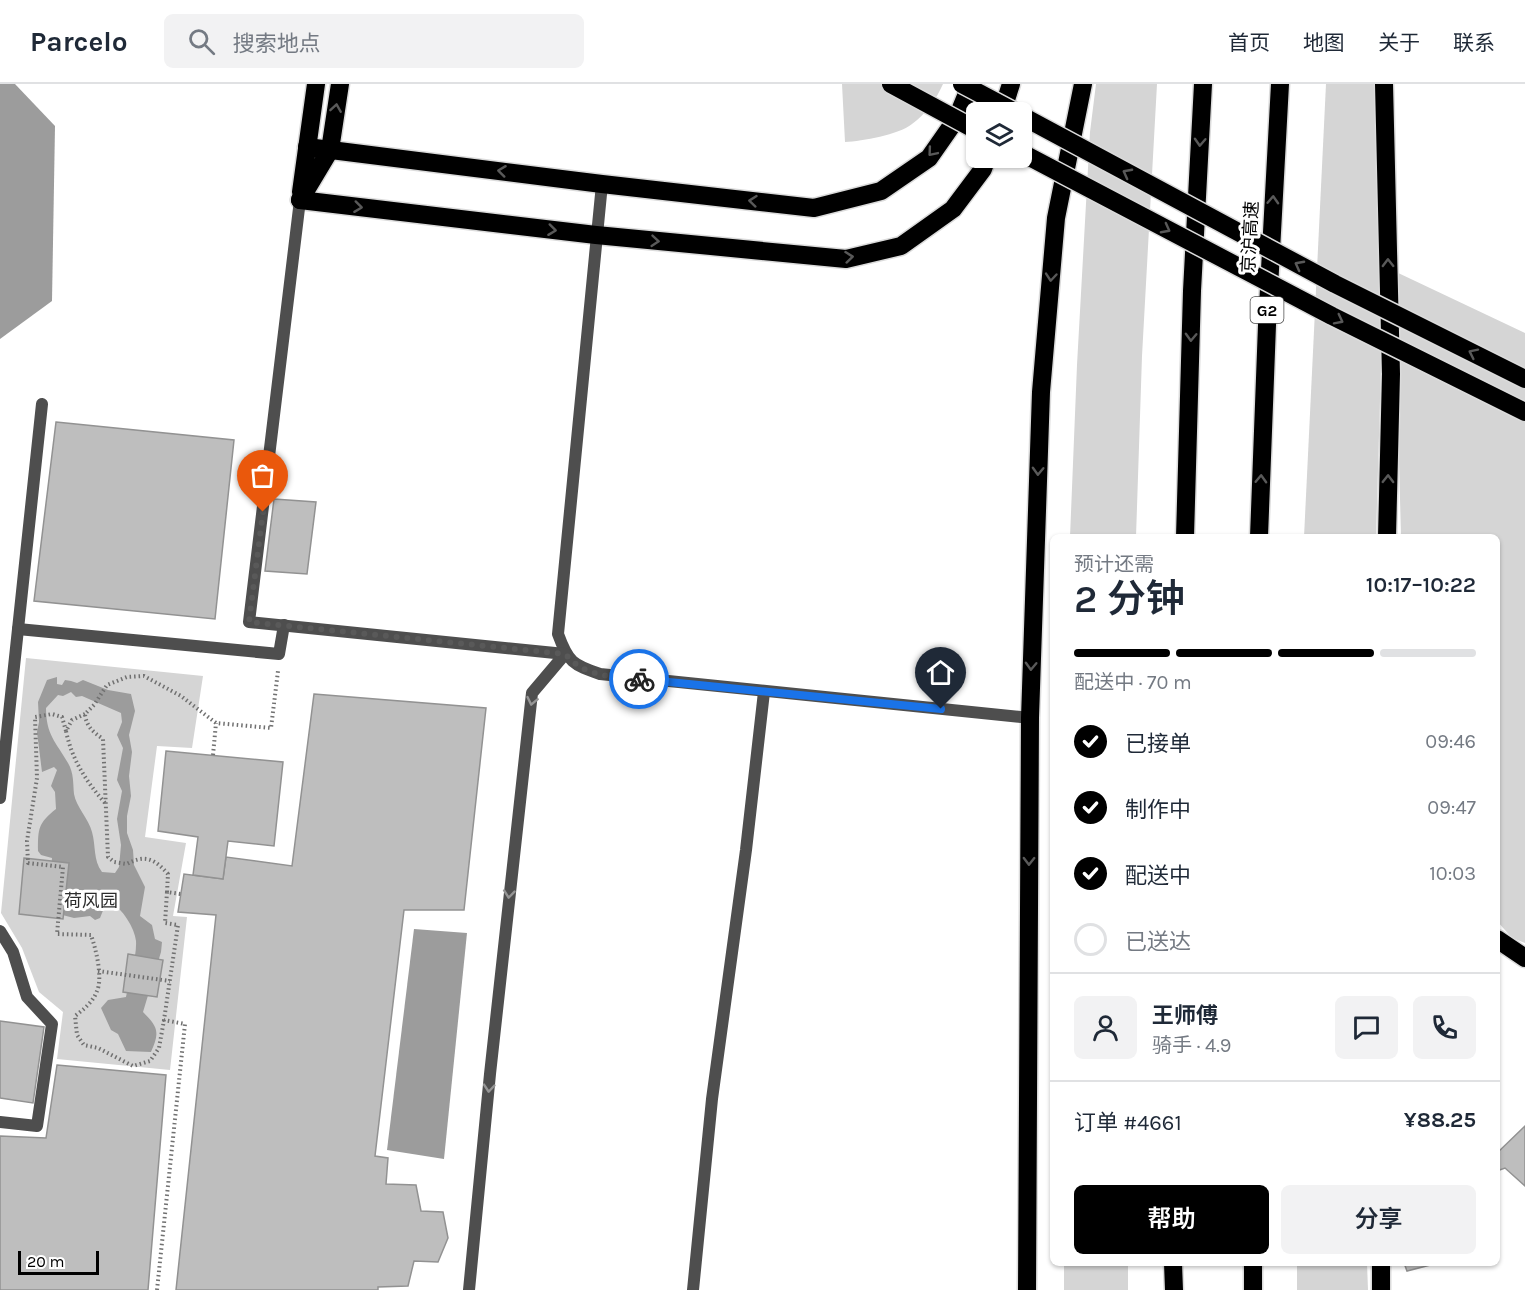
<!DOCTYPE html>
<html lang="zh">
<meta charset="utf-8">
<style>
:root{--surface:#fff;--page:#f2f2f3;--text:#1f2937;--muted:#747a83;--line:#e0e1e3;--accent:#000}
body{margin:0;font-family:Karla,"Noto Sans SC",sans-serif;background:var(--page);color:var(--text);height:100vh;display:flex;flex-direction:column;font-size:22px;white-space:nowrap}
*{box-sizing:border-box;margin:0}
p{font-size:20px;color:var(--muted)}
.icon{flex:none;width:33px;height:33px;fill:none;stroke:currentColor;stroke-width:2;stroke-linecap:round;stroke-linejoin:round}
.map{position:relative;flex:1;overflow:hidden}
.panel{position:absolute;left:1050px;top:450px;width:450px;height:732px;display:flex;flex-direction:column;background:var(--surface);border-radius:9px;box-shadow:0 2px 4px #0004}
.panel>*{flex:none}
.tools{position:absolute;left:966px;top:18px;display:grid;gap:12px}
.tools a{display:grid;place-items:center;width:66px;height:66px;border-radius:9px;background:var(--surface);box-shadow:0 2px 4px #0004;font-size:30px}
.scale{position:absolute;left:18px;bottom:15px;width:81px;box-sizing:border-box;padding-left:6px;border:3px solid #000;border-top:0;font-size:16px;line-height:21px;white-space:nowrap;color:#000;-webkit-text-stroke:4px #fff;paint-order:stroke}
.pin{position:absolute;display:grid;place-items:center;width:51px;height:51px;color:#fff;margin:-62px -26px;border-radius:50% 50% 50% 0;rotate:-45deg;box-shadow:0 0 6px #0007}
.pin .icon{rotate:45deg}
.courier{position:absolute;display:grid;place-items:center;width:60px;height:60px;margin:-30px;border:4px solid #1a73e8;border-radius:50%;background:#fff;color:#222;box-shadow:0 2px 8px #0007}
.overview em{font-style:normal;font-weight:600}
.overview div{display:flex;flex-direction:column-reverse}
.overview{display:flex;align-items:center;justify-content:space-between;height:102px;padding:0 24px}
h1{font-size:39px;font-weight:600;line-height:45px}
.bar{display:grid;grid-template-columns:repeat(4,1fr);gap:9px 6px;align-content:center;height:72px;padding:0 24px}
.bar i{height:8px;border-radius:4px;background:var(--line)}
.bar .active{background:var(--accent)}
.bar p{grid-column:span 4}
.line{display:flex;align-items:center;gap:15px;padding:0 24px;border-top:2px solid var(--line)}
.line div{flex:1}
.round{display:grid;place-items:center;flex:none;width:63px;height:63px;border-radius:9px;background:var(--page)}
ol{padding:0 24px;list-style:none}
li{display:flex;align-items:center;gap:18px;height:66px}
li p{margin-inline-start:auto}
li .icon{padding:6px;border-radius:50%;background:var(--accent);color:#fff;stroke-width:4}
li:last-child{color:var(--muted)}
li i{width:33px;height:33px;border:3px solid var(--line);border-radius:50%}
.button{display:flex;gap:12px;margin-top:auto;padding:12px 24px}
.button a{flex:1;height:69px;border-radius:9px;background:var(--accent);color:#fff;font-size:24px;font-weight:600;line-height:69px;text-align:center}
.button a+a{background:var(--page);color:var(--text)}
header{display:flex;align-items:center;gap:36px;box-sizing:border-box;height:84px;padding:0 30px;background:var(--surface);border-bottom:2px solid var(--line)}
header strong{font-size:28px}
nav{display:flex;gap:33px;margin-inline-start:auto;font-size:21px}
.search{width:420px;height:54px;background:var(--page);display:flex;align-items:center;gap:15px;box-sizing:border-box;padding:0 21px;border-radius:9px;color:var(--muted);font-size:22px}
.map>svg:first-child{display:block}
</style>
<header>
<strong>Parcelo</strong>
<div class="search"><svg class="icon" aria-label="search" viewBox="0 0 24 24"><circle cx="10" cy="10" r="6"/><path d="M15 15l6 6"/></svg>搜索地点</div>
<nav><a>首页</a><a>地图</a><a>关于</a><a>联系</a></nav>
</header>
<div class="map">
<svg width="1525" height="1206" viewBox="0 0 1525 1206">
<rect width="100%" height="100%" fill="#fff"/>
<g fill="#d5d5d5">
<path d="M842,0H943C937,14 925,31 912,40C898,51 863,57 845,58Z"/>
<polygon points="1096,0 1157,0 1142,272 1136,453 1070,453 1077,281 1090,48"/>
<polygon points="1326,0 1377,0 1381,284 1376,453 1304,453"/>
<polygon points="1394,187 1525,249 1525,859 1512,854 1497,837 1497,453 1401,453"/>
<polygon points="26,574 203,592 192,664 157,662 145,753 186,759 173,832 187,833 170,986 57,975 63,928 39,908 22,864 1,829"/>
<rect x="1064" y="1179" width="64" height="27"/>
<polygon points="1297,1179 1367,1179 1368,1206 1297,1206"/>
</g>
<g fill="#9c9c9c" fill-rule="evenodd">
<polygon points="0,0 15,0 55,42 52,217 0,255"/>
<path d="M57,593V600L62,601L65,596L71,597L77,599L83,596L108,606L131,610L135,627L129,651L132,668L129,692L131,712L127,732V749L133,766L134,781L145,803L140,832L152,841L155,855L162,858L161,868L143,928C158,943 160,948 151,968L126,967L118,950L111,946L101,924L108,916L126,913C129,897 137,873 136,857C135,845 122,823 111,820L104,824L100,834L95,836L90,832L74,834L47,827L52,774L41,771L38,767C38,745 38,739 56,725L55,708L51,702L57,686L54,683L42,688L37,648L39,638L38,618L47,596ZM71,608L76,613L82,612L121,629L122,638L117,651L123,664L117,696L122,707L117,735L121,761L119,783L115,789L102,788C93,776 96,762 92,748C89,735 76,723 74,710C73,700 74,689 68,679C56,658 46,651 46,624L58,611L63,612Z"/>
<polygon points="414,845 467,849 444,1075 387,1066"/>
</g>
<g fill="#bebebe" stroke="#929292" stroke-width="1.5">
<polygon points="56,338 234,356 215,535 34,517"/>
<polygon points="274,415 316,418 307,490 265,487"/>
<polygon points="314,610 486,624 464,826 404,826 375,1072 388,1074 386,1100 416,1101 421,1127 443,1128 448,1154 438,1178 414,1177 408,1202 378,1203 378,1206 176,1206 216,831 178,828 184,790 223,795 226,773 292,782"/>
<polygon points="166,667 283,678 274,762 228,757 223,795 193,791 198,753 158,747"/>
<polygon points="24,774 69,779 63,835 19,830"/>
<polygon points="128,870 163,876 157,913 123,908"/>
<polygon points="0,937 44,943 33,1019 0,1014"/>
<polygon points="57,981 166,991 148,1206 0,1206 0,1052 46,1054"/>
<polygon points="1525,1042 1525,1102 1505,1084 1497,1087 1497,1069"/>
<polygon points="1404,1179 1438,1179 1407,1187"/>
</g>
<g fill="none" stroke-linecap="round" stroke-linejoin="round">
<defs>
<g id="motorway">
<polyline points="1384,0 1391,290 1387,453"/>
<polyline points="1002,28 1011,0"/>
<polyline points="307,63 602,100 814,124 881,107 929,74 957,34 971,0"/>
<polyline points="301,108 316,0"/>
<polyline points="300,116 596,151 846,175 901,162 953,125 983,85 987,74"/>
<polyline points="300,116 330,66 340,0"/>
<polyline points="1185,453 1192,207 1203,0"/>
<polyline points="1259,453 1267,241 1280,0"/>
<polyline points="1497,855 1525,874"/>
<polyline points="1173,1179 1174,1206"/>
<polyline points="1253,1179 1253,1206"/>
<polyline points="1381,1179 1381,1206"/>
<polyline points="1027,1206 1030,634 1041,308 1056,134 1083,0"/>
</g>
</defs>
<use href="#motorway" stroke="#dbdbdb" stroke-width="21"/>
<g stroke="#707070" stroke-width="4" stroke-dasharray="1.5 3" stroke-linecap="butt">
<path d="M85,630L72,636L66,647C72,676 86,697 105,719"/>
<path d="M66,647L62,633L52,630L35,633L37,694L27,757L28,779L63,783L57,850L91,851C96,865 103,894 97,907C93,918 84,925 75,932L77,951L84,961L98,964L133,982L150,977L159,964L164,936"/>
<polyline points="213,671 216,639"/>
<path d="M167,808L168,790C155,775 145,770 127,780L114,778L108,773L103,655C93,648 86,642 85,630L94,621L107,601L127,593L144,592L181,612L216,639L271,644L278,587"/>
<polyline points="98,887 170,897"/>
<polyline points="157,1206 185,940 164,936 178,841 165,839 167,808 181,810"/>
</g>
<g stroke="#4e4e4e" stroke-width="12">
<path d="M602,100L558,550C568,578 573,581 600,590L1030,634"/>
<polyline points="300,116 249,538 565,570"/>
<polyline points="0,714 42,320"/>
<polyline points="0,847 13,868 27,913 52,940 37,1042 0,1038"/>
<polyline points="469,1206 490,990 532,609 565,570"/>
<polyline points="693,1206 712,1015 746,766 764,608"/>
</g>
<polyline stroke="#4e4e4e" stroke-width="12" points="18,545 279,570 284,541"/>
<use href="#motorway" stroke="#000" stroke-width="18"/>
<defs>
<g id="motorway-bridge">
<polyline points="891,0 976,46"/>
<polyline points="962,0 1015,28"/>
<polyline points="1022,32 1335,200 1525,295"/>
<polyline points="1022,69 1332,232 1525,328"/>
</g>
</defs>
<use href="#motorway-bridge" stroke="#dbdbdb" stroke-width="21" stroke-linecap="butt"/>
<use href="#motorway-bridge" stroke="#000" stroke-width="18"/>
</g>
<defs><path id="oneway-chevron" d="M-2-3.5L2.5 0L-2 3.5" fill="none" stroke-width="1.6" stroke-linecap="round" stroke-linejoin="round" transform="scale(1.5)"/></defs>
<g stroke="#595959">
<use href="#oneway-chevron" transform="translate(336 24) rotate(-81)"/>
<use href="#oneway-chevron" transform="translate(1200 58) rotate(93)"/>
<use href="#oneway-chevron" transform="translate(932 68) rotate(130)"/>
<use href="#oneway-chevron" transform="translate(502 87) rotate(-173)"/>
<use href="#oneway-chevron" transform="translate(1127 89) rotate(-152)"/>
<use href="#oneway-chevron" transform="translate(1273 116) rotate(-87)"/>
<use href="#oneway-chevron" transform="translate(753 117) rotate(-174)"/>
<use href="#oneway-chevron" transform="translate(358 123) rotate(7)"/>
<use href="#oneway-chevron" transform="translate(1166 145) rotate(28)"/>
<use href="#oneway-chevron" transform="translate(552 146) rotate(7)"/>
<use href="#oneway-chevron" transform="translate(655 157) rotate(5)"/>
<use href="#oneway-chevron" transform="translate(849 173) rotate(-6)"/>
<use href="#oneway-chevron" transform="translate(1388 179) rotate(-91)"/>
<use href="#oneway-chevron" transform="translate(1299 181) rotate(-152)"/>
<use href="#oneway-chevron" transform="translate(1051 193) rotate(95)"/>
<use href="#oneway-chevron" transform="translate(1339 236) rotate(27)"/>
<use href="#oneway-chevron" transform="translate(1191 253) rotate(92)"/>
<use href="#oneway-chevron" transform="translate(1473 269) rotate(-154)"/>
<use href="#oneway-chevron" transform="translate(1038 387) rotate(92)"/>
<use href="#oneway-chevron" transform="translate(1261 395) rotate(-88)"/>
<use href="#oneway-chevron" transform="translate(1388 395) rotate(-89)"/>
<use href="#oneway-chevron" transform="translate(1031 582) rotate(92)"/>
<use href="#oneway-chevron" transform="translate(1029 777) rotate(91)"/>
</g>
<g stroke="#959595">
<use href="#oneway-chevron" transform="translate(532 617) rotate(102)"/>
<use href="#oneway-chevron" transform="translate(509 810) rotate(96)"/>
<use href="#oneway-chevron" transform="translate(489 1004) rotate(95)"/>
</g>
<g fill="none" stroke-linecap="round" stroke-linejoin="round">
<polyline stroke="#595959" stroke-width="6" stroke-dasharray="0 10.8" points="263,428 249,538 565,570 579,583 600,591 639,595"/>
<polyline stroke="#1a73e8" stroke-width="8" points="639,595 941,625"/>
</g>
<g text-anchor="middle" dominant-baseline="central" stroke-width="6" stroke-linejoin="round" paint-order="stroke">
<rect fill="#fff" stroke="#4c4c4c" stroke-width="1.5" x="1250.5" y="213" width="33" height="26" rx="4.5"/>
<g font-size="16" font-weight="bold" fill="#000">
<text x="1267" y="226">G2</text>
</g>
<g font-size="18" fill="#000" stroke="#fff">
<text transform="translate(1250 153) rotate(-87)">京沪高速</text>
</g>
<g font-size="18" fill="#2c2c2c" stroke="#fff">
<text x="91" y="817">荷风园</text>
</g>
</g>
</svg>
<div class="tools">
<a><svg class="icon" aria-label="layers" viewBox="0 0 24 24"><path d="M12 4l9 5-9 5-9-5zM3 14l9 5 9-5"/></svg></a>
</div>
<div class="scale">20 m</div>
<div class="pin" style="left:263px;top:428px;background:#ea580c"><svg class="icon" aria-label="bag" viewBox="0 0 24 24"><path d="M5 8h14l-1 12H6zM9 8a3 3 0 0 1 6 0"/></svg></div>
<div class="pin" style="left:941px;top:625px;background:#1f2937"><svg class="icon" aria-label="home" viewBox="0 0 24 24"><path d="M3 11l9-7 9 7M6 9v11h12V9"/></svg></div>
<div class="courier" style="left:639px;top:595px"><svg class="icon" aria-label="bike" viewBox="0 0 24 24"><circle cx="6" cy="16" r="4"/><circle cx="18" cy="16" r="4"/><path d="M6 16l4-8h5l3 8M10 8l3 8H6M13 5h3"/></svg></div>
<section class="panel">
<div class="overview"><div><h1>2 分钟</h1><p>预计还需</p></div><em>10:17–10:22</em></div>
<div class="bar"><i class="active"></i><i class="active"></i><i class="active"></i><i></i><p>配送中 · 70 m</p></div>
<ol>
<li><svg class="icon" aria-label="check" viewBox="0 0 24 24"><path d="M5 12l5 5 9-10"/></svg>已接单<p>09:46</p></li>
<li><svg class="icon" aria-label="check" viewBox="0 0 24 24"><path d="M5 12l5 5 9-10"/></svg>制作中<p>09:47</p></li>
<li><svg class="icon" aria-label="check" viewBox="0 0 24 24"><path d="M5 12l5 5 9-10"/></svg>配送中<p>10:03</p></li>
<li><i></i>已送达</li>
</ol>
<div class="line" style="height:108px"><a class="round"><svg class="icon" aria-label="person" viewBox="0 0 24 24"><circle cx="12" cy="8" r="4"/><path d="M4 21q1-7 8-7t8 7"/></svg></a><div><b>王师傅</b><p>骑手 · 4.9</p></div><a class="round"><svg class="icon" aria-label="chat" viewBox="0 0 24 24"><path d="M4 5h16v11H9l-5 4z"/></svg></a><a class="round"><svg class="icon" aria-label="phone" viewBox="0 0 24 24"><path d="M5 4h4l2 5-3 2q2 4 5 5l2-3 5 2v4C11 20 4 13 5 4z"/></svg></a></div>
<div class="line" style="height:78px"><div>订单 #4661</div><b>¥88.25</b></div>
<div class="button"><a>帮助</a><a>分享</a></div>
</section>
</div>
